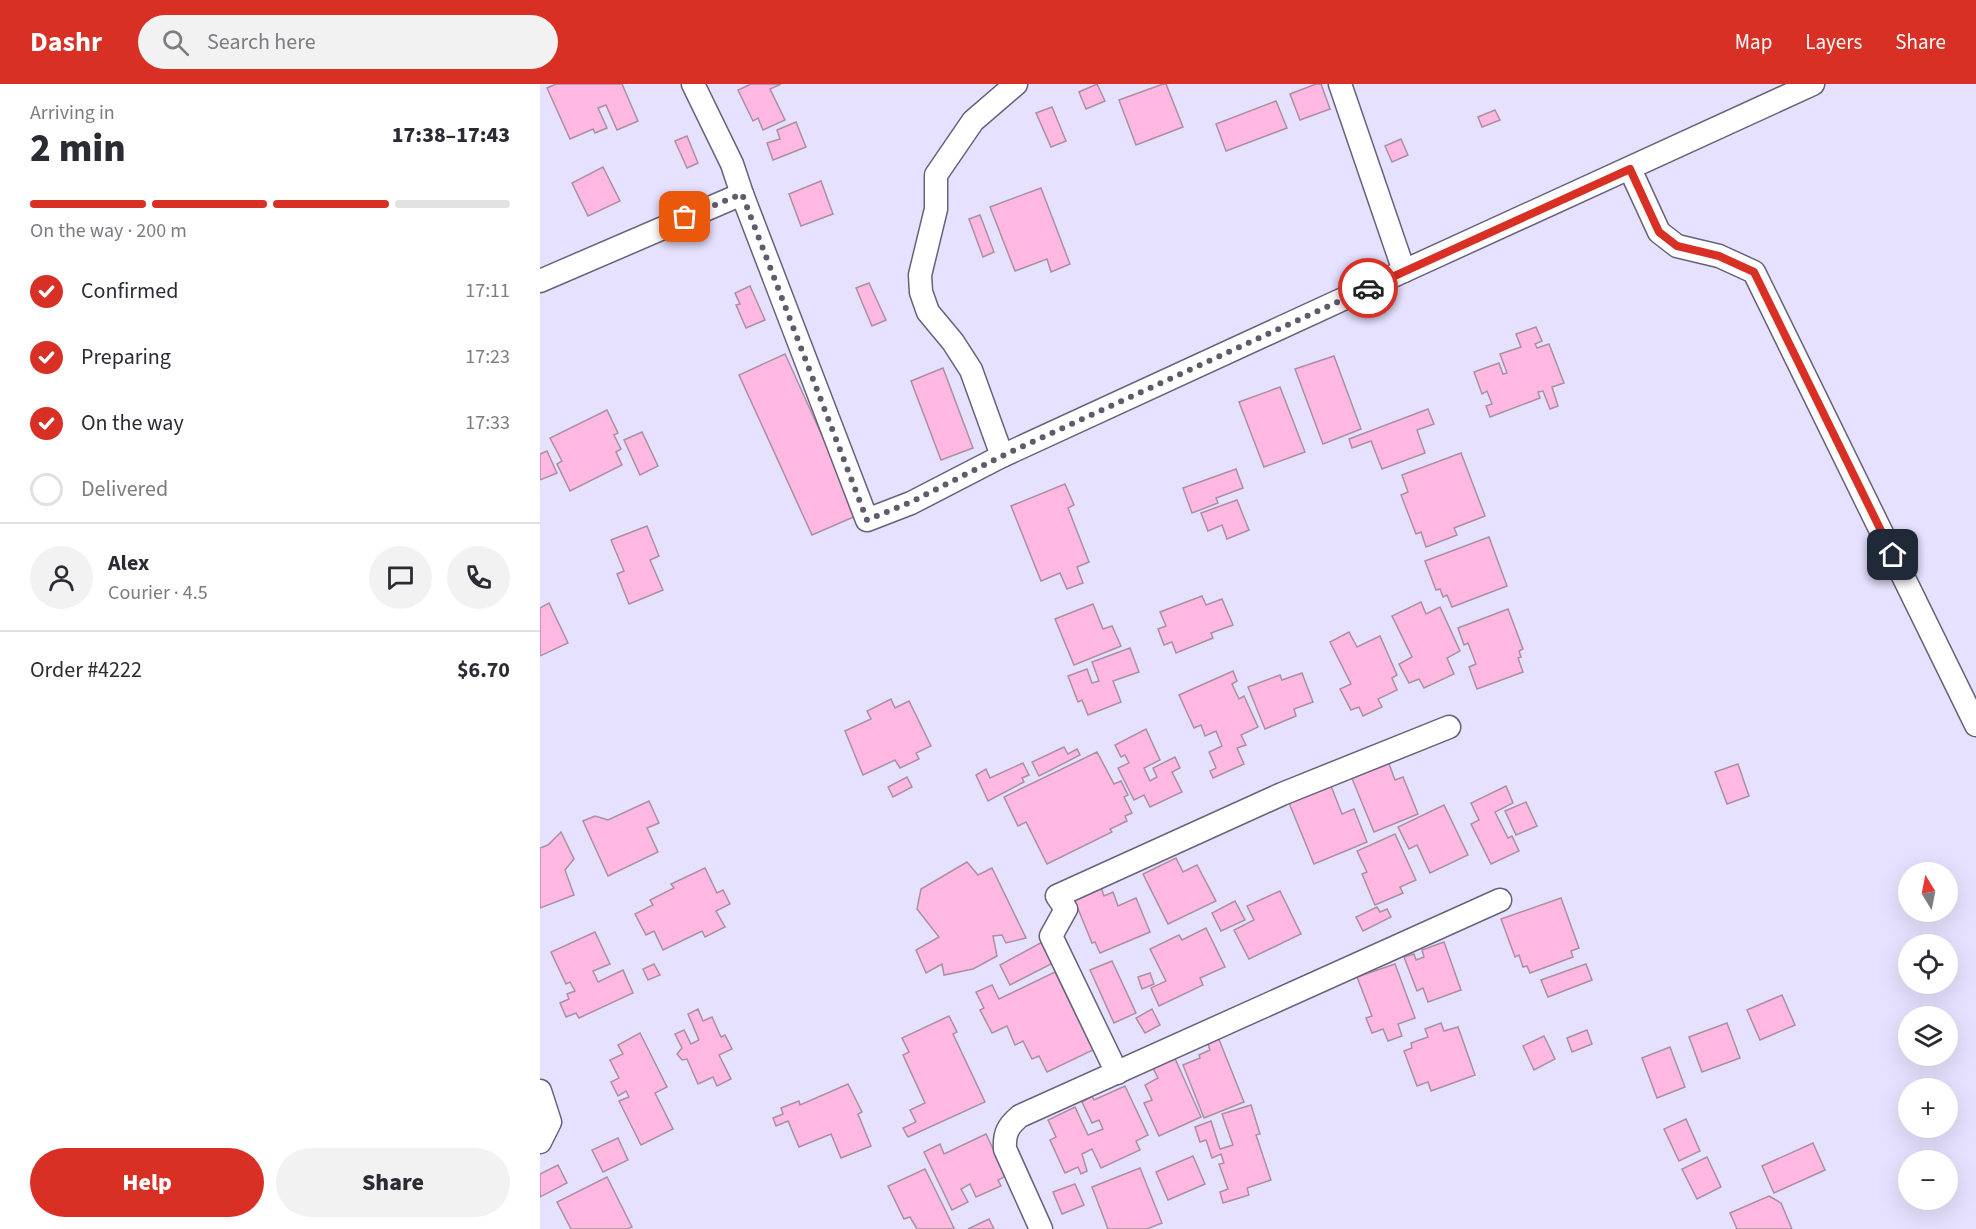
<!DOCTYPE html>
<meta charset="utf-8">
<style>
:root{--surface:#fff;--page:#f2f2f3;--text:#2b2b33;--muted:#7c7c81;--line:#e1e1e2;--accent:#d93025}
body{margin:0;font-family:"Source Sans 3",sans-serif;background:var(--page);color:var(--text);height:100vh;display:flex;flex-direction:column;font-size:22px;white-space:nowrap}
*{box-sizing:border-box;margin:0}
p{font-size:20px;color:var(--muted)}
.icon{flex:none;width:33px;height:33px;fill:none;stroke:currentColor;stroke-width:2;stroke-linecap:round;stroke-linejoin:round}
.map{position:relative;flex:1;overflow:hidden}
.sheet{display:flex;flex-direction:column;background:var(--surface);width:540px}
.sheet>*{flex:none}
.needle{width:39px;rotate:350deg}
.fabs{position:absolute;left:1358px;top:778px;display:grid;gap:12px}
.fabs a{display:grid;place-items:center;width:60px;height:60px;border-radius:50%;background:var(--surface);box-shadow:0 6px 24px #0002;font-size:30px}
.pin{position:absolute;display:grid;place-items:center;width:51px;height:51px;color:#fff;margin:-26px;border-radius:12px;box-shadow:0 3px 9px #0006}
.courier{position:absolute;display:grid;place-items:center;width:60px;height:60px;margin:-30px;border:4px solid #d93025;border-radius:50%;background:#fff;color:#222;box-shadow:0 2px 8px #0007}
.overview em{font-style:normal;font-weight:800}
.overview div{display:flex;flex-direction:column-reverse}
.overview{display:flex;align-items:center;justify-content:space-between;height:102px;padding:0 30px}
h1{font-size:39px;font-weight:800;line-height:45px}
.bar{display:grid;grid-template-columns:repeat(4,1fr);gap:9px 6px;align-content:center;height:72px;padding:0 30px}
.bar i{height:8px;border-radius:4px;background:var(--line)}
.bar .on{background:var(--accent)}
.bar p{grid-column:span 4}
.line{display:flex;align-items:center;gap:15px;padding:0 30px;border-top:2px solid var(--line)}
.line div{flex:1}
.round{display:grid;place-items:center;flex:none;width:63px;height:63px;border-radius:32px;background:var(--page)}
ol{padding:0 30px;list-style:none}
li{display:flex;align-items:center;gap:18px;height:66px}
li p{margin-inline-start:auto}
li .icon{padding:6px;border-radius:50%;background:var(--accent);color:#fff;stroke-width:4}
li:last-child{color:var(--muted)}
li i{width:33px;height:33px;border:3px solid var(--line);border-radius:50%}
.primary-button{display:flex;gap:12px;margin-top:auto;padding:12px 30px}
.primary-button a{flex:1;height:69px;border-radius:36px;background:var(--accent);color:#fff;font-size:24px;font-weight:800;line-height:69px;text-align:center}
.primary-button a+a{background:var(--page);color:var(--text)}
header{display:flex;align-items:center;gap:36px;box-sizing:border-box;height:84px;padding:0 30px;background:var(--accent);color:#fff}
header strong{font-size:28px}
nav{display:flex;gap:33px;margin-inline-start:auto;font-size:21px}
.search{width:420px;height:54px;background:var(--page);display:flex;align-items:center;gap:15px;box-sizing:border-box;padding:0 21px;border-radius:33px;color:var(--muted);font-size:22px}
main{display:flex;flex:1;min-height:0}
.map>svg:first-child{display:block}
</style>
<header>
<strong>Dashr</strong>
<div class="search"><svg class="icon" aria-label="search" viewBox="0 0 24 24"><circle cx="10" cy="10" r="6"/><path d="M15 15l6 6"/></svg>Search here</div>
<nav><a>Map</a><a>Layers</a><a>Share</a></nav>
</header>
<main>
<section class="sheet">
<div class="overview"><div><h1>2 min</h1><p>Arriving in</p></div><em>17:38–17:43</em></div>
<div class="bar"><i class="on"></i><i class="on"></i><i class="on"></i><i></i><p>On the way · 200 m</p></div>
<ol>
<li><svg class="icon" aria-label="check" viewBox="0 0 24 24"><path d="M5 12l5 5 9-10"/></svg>Confirmed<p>17:11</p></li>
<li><svg class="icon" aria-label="check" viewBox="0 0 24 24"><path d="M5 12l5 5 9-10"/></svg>Preparing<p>17:23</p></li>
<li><svg class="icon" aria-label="check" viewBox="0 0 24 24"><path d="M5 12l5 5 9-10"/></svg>On the way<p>17:33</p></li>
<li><i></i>Delivered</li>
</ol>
<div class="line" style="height:108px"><a class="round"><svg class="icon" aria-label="person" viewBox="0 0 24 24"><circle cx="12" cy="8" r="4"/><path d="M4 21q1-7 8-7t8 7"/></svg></a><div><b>Alex</b><p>Courier · 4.5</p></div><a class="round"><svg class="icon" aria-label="chat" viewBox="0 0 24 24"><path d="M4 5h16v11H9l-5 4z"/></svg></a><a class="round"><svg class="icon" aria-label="phone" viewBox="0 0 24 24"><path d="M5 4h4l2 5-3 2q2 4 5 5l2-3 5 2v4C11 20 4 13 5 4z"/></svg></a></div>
<div class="line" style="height:78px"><div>Order #4222</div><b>$6.70</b></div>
<div class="primary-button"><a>Help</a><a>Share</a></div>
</section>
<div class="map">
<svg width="1436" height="1145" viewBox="0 0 1436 1145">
<rect width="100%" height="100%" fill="#e5e1fe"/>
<g fill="#feb8e2" stroke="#ab90a0" stroke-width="1.5">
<polygon points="16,0 82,0 98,37 77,46 66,21 58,24 67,44 55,49 53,45 30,55 7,4"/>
<polygon points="211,0 241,0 230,5 245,36 223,46 218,34 213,37 198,6"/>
<polygon points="557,0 565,17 546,25 539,8"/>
<polygon points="623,0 626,0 643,43 596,61 579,16"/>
<polygon points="776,0 781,0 790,25 760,36 750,10"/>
<polygon points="736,17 747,44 686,67 676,40"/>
<polygon points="512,23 526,57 511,63 496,29"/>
<polygon points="955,26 960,36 942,43 938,33"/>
<polygon points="256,38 266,63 233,76 227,59 240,55 237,46"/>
<polygon points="147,52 158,79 147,84 135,57"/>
<polygon points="861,55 868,71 852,78 845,62"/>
<polygon points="63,83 80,117 48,132 32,99"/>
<polygon points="281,97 293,130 261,142 249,110"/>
<polygon points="501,104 530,180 511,188 507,175 475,187 450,123"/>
<polygon points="440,131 454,168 443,173 429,135"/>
<polygon points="329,199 346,236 332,242 316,204"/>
<polygon points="210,202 225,236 206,244 196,221 200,220 195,209"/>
<polygon points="996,243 1002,257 995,260 997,264 1009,260 1024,299 1012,303 1018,322 1010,325 1003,307 998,308 1000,314 950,333 946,322 952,320 947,307 942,310 934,288 959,279 963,290 967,289 960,270 981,263 976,250"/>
<polygon points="245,270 318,431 272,451 199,291"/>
<polygon points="794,272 821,345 783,360 755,285"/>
<polygon points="403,284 433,364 401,376 371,297"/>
<polygon points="740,303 765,368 724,383 699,318"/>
<polygon points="888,325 894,340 877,346 885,369 842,385 831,357 812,364 809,355"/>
<polygon points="67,326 78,349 74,351 81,365 76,368 82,381 30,407 17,380 22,377 10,354"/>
<polygon points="102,348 118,382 100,391 84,356"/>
<polygon points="7,367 17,389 0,396 0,370"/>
<polygon points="921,369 945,432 914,444 917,451 886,463 881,448 876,450 861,411 868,408 862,391"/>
<polygon points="696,385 703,404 676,414 678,419 652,429 643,404"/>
<polygon points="525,400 534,421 528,424 549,478 537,483 543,499 527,505 520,489 501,497 471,422"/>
<polygon points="697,416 709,446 687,455 682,441 668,447 661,429"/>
<polygon points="107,442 119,472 110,476 123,506 89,520 77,490 84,487 71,456"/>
<polygon points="949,453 967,502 912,523 907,511 903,513 900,505 896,506 885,477"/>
<polygon points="662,512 666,521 682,515 693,541 671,549 673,554 636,569 632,558 624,561 618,545 626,542 620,528"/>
<polygon points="881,518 886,530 900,523 920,567 907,574 914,590 884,604 879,595 869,599 859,580 872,573 852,532"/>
<polygon points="9,519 28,559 0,572 0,524"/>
<polygon points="553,520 563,545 572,542 581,562 534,581 515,535"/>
<polygon points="968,525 983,565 979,567 981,573 978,574 983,588 937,605 929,583 936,580 928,559 924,561 918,544"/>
<polygon points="809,548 817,563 840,552 857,591 852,594 857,606 838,615 842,623 823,632 819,623 811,626 800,605 811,600 790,558"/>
<polygon points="590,564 599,588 573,597 581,618 548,631 542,616 538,618 528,592 547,585 552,599 559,597 552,578"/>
<polygon points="693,587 697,597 692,600 699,615 704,612 718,643 701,651 706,661 697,664 704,680 673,694 670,687 676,684 669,668 682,662 676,647 665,652 661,641 654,644 639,611"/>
<polygon points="762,589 773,618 754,625 756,632 725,645 708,603 740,591 742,596"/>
<polygon points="351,615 355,624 369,617 391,662 376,669 379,675 360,684 355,676 323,691 305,647 331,635 327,627"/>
<polygon points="606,645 620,676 604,684 610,697 617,693 613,684 635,673 640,684 632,688 642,708 610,723 604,711 594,716 578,684 589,679 585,671 581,673 575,661"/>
<polygon points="524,663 528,670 537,665 540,671 499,692 492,678"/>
<polygon points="557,668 574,700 581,697 588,711 584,713 592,729 585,732 587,737 570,745 572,748 507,780 486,738 478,742 464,713"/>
<polygon points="848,677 855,696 863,693 878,730 834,748 811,692"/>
<polygon points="483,679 489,691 482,694 484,698 448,717 436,691 446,685 450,694"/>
<polygon points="1198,680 1209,712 1187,720 1175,688"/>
<polygon points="367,693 372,703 353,713 348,703"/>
<polygon points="791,702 802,730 814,725 827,758 774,780 749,719"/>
<polygon points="966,702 973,719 955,728 968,754 972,752 979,767 951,780 931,740 939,736 931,719"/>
<polygon points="109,717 119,739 107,744 118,768 68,792 43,737 55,732 68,736"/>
<polygon points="986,718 997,742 976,751 965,727"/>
<polygon points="904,721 928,771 890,789 877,761 869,765 858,743"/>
<polygon points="21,748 34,775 25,786 34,811 0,824 0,764 8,761"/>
<polygon points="855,750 876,796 860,803 863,809 835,821 822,790 827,788 817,767"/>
<polygon points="636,774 643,788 657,781 676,817 628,840 603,790"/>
<polygon points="427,778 438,791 452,784 486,854 466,859 462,851 453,852 457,872 433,885 404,891 402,880 386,889 376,866 399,853 377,825 381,805"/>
<polygon points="165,784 177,809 183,806 190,820 176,827 185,843 165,853 162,847 123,866 114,847 106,851 95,830 113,821 110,816 134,804 131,800"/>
<polygon points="561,803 564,812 573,808 578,822 596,814 610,848 560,869 555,858 552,859 534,815"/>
<polygon points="740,807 761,850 709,875 694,846 714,836 707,822"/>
<polygon points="1021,814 1039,864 1031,867 1033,873 990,889 987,882 983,883 979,871 975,873 961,835"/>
<polygon points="695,817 705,836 681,847 672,829"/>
<polygon points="837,823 840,828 847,825 851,833 823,847 816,833"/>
<polygon points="666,844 685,883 660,894 663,901 619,922 611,904 626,897 610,865 639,851 642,856"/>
<polygon points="55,848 70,880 53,887 58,898 83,886 93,909 39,934 36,929 26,933 20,919 29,915 27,910 35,907 30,898 26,900 11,868"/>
<polygon points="506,856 517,877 470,901 460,881"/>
<polygon points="904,858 921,906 888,918 883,904 877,907 864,873 874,870 876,876 884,873 882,866"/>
<polygon points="572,877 596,929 574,939 550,886"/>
<polygon points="114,880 120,891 108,896 103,885"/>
<polygon points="855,880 875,934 858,940 862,952 848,957 843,945 832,949 826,934 832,932 817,893"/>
<polygon points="1046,880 1052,896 1008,913 1001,896"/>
<polygon points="515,888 553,966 507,988 499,972 492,975 483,957 475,961 467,942 452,949 440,926 444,924 436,908 452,901 459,915"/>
<polygon points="610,889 614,900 602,905 598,893"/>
<polygon points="1242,911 1255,941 1220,956 1207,926"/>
<polygon points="158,925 163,937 172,933 181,953 185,951 192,965 179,971 191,995 177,1002 173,993 158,1000 147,975 142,976 137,970 142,964 135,950 144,946 151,960 159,956 148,930"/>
<polygon points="612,925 620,941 605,949 596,934"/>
<polygon points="409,932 417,948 413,950 445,1018 368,1053 363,1044 376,1038 370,1026 385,1019 363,971 369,968 362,954"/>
<polygon points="901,939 904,947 918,943 935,991 891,1007 888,998 877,1002 864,967 872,964 871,959 888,953 885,945"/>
<polygon points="1187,939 1200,974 1162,988 1149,953"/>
<polygon points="1047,946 1052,960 1032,968 1027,954"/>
<polygon points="100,949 127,1003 115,1009 133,1045 101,1061 79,1017 89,1013 86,1007 78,1012 71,998 79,994 70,976 83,970 78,961"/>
<polygon points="1004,952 1015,975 994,986 983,962"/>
<polygon points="678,953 704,1018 664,1034 643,981 660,974 659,971 670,966 667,957"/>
<polygon points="1130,963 1145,1003 1117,1014 1102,974"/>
<polygon points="633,970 661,1033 619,1052 604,1019 612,1016 605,1001 618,994 611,980"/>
<polygon points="308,1000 322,1028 318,1030 331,1062 301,1074 291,1050 259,1063 248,1037 236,1042 233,1034 243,1030 241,1024 259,1017 260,1021"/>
<polygon points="585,1002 608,1051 596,1057 600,1066 561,1084 552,1065 542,1070 547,1087 541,1090 538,1083 525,1089 510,1056 516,1053 508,1036 535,1023 548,1051 563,1045 559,1036 552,1039 542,1018 552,1012 554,1016"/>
<polygon points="711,1021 720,1050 716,1051 731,1096 707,1104 709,1111 683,1119 680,1108 688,1105 679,1080 684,1079 681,1070 672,1074 666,1056 660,1058 655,1043 671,1037 680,1065 693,1061 682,1030"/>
<polygon points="1146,1035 1160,1067 1139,1077 1124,1045"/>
<polygon points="446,1050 466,1092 458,1096 461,1102 436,1113 430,1100 421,1105 428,1118 412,1126 384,1068 400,1060 404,1070"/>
<polygon points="78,1054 88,1076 63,1088 52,1066"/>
<polygon points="1273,1059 1285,1086 1234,1109 1222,1082"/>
<polygon points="653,1072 665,1100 628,1116 616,1088"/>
<polygon points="1167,1073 1181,1103 1157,1115 1142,1085"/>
<polygon points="18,1081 27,1099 0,1113 0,1090"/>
<polygon points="600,1084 622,1139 607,1145 568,1145 552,1103"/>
<polygon points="385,1085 414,1144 411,1145 377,1145 370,1133 364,1135 348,1102"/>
<polygon points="67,1093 92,1143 87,1145 31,1145 17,1118"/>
<polygon points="535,1100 544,1121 522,1130 513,1108"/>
<polygon points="1229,1112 1241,1119 1252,1145 1197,1145 1190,1129"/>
<polygon points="449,1135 454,1145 428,1145"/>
</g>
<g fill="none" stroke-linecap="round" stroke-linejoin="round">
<defs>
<g id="minor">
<polyline points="800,0 864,187 1273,0"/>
<polyline points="1090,85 1119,148 1137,162 1179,172 1214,188 1436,641"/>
<polyline points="202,110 327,436 371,419 462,372 864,187"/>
<polyline points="0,197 202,110 192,80 153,0"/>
<polyline points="462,372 431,286 413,258 388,228 381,208 380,191 396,125 396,91 433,37 476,0"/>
<polyline points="577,989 511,852 526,825 517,812 742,710 909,643"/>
<polyline points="0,1007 10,1038 0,1058"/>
<path d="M501,1145L465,1065C464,1049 468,1042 480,1032L960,816"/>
</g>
</defs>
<use href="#minor" stroke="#66627b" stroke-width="25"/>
<use href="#minor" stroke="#fff" stroke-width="22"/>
</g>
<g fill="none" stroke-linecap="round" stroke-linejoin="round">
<polyline stroke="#5e5c6c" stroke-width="6" stroke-dasharray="0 10.8" points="145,133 202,110 327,436 371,418 462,372 828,204"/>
<polyline stroke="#d93025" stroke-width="8" points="828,204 1090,85 1119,148 1137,162 1179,172 1214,188 1353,471"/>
</g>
</svg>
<div class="fabs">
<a><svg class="needle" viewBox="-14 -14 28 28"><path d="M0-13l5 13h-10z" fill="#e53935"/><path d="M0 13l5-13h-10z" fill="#7c7c81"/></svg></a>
<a><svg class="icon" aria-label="locate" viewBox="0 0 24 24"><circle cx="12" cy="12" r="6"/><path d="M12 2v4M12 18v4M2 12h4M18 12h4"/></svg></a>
<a><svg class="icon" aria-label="layers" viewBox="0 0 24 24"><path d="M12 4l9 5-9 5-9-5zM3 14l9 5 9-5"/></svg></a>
<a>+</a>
<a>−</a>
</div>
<div class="pin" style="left:145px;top:133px;background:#ea580c"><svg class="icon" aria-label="bag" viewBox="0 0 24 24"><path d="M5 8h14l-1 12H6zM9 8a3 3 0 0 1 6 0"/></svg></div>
<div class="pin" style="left:1353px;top:471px;background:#1f2937"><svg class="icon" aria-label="home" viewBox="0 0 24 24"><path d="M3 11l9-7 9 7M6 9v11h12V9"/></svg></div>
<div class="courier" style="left:828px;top:204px"><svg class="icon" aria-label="car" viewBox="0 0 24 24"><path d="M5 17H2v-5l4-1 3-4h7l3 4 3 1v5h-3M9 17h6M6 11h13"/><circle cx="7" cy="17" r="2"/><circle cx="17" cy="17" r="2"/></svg></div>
</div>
</main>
